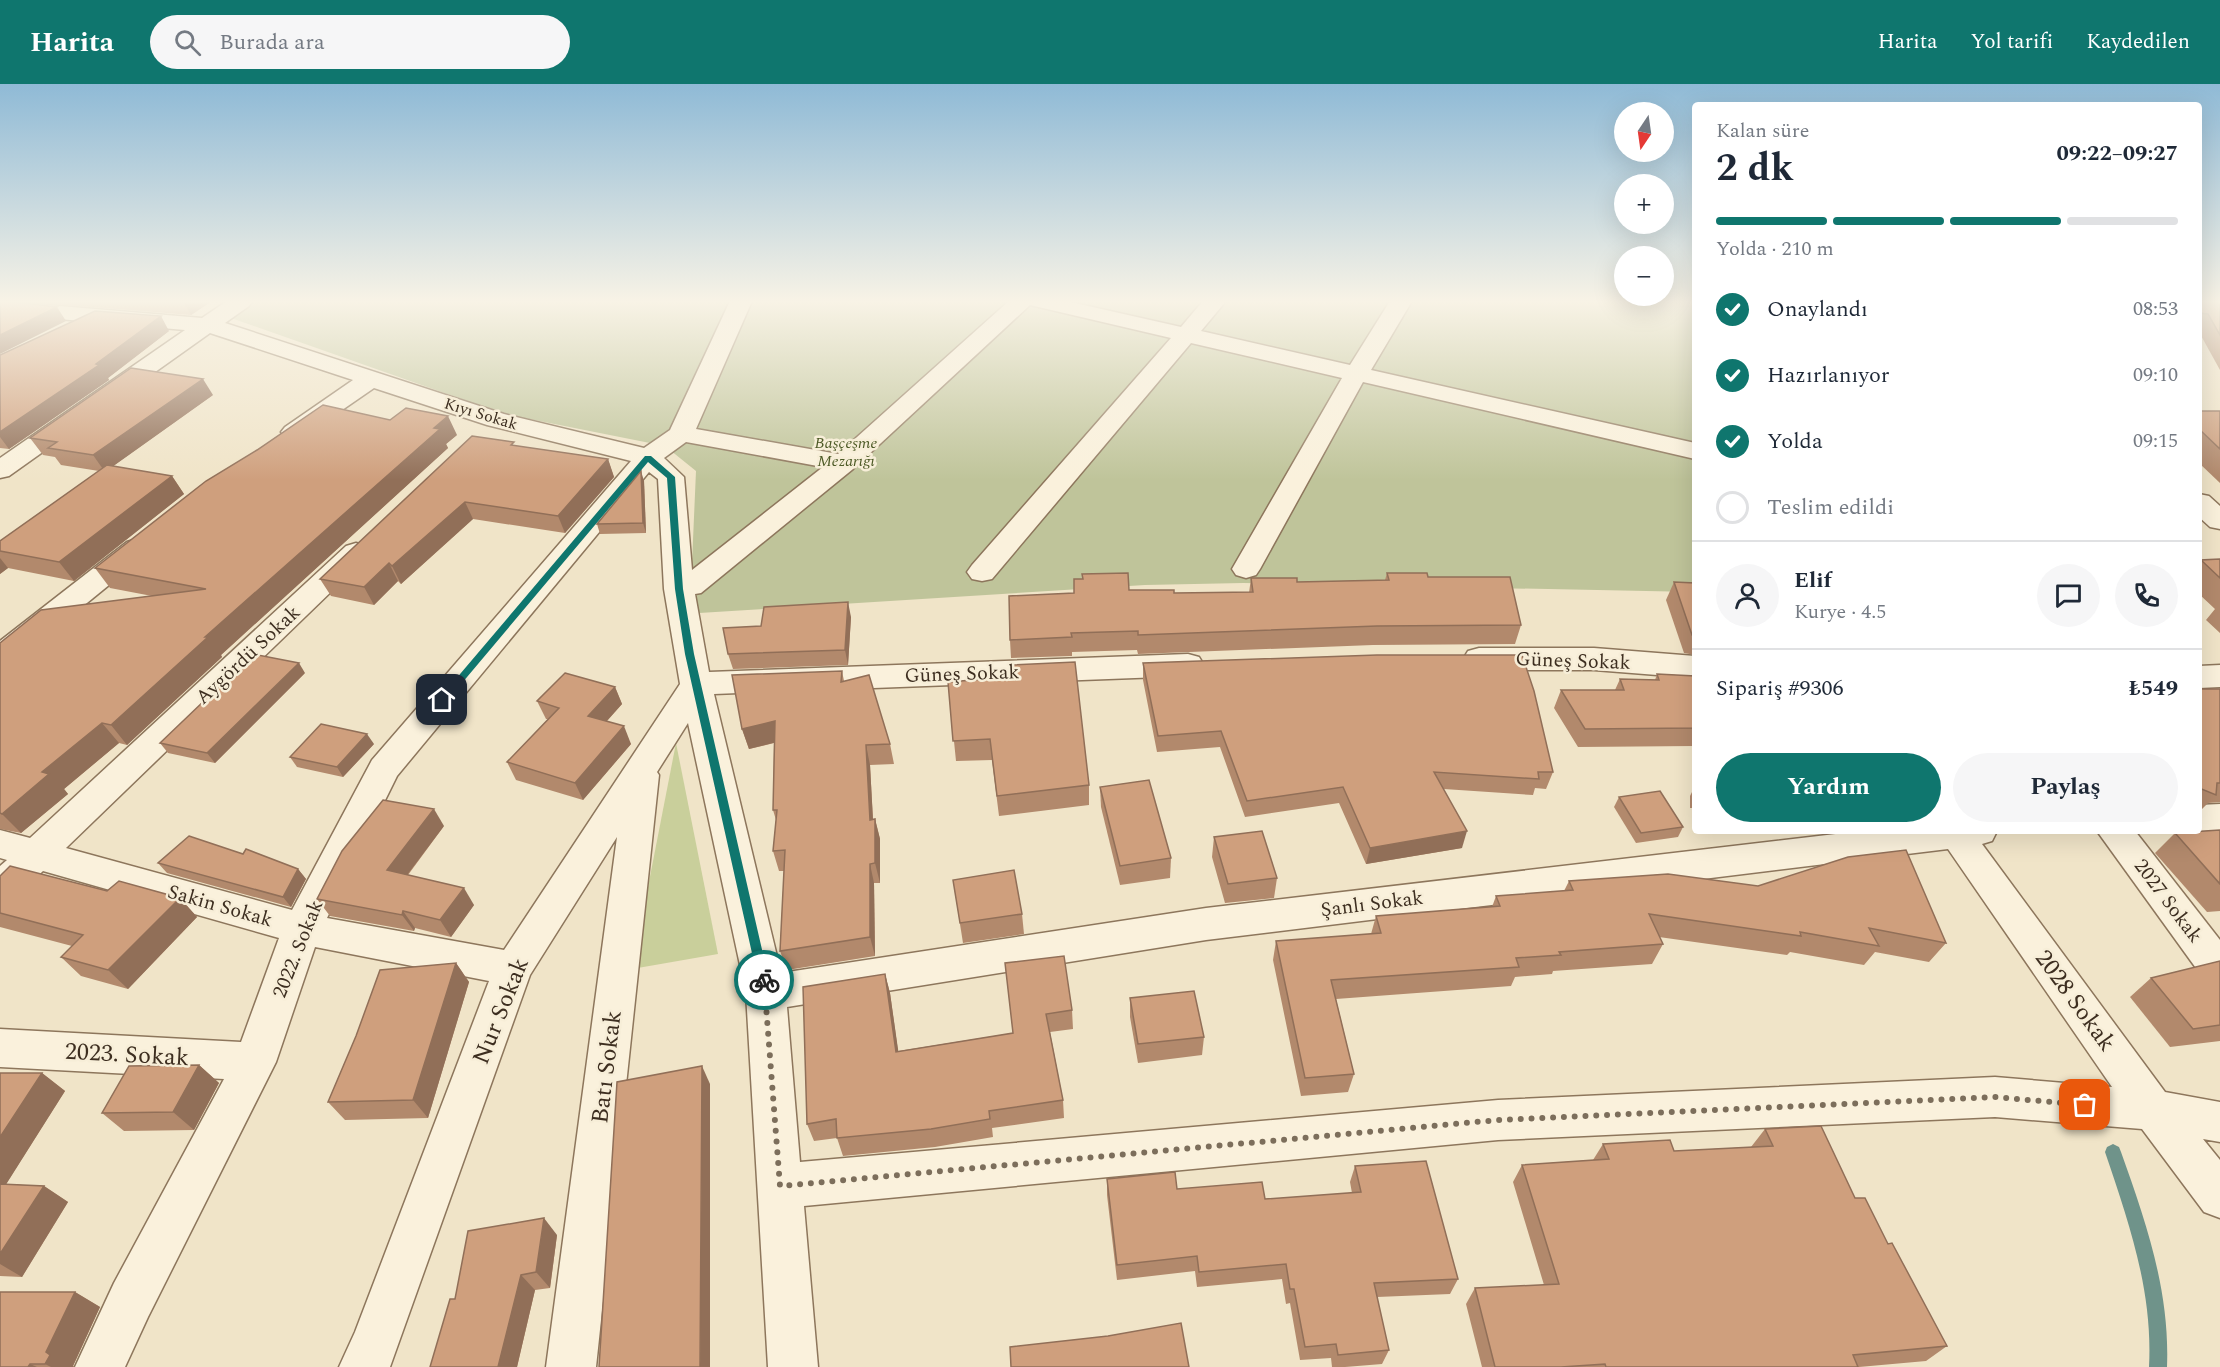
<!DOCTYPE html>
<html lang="tr">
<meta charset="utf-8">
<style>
:root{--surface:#fff;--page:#f6f6f7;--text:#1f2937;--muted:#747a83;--line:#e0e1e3;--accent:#0f766e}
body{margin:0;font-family:Spectral,serif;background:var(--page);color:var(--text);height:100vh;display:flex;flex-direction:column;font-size:22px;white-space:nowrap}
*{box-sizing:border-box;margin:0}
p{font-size:20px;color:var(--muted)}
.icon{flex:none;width:33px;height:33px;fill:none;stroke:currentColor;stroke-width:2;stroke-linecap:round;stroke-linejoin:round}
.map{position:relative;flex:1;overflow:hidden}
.panel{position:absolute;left:1692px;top:18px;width:510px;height:732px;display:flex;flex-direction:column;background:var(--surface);border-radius:6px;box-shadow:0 6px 24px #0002}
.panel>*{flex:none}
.needle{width:39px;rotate:193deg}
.controls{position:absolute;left:1614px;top:18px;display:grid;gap:12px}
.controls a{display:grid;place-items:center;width:60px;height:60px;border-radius:50%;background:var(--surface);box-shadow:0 6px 24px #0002;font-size:30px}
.pin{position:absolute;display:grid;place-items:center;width:51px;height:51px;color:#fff;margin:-26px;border-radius:12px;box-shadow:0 3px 9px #0006}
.courier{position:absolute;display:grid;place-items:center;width:60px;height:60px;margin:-30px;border:4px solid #0f766e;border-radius:50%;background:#fff;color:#222;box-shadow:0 2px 8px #0007}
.headline em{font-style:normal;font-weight:700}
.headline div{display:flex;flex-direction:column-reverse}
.headline{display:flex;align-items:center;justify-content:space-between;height:102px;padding:0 24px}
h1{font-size:39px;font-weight:700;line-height:45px}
.bar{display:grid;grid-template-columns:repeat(4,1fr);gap:9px 6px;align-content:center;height:72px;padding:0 24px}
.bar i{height:8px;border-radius:4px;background:var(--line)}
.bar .on{background:var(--accent)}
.bar p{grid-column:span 4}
.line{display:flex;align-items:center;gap:15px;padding:0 24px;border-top:2px solid var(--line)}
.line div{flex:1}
.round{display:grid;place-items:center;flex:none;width:63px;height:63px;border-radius:32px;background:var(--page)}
ol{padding:0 24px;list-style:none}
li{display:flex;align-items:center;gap:18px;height:66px}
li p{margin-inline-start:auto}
li .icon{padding:6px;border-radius:50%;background:var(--accent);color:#fff;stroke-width:4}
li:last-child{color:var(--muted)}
li i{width:33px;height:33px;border:3px solid var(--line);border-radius:50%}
.button{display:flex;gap:12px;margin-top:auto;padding:12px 24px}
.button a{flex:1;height:69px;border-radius:36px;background:var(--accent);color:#fff;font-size:24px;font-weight:700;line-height:69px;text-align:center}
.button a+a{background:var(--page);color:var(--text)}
header{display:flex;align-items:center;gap:36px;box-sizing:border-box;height:84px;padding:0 30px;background:var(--accent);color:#fff}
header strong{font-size:28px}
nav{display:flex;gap:33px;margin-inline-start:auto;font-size:21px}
.search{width:420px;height:54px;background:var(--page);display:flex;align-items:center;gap:15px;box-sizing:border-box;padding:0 21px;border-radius:33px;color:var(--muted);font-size:22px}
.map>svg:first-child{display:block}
</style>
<header>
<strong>Harita</strong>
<div class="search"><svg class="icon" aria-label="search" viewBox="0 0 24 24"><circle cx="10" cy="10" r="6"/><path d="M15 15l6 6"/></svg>Burada ara</div>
<nav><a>Harita</a><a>Yol tarifi</a><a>Kaydedilen</a></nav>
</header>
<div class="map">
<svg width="2220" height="1283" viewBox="0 0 2220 1283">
<rect width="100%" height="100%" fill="#f0e4c8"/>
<polygon fill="#c9cf9b" points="676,659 718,870 632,885"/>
<polygon fill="#bfc49a" points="254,217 1695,217 1695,508 1243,499 1145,501 699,529 691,502 696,387 665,362 504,330 231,234"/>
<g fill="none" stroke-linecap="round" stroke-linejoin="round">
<path fill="#6f938a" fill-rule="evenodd" d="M2113,1060L2119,1063L2121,1068C2146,1138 2170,1207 2167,1283H2149C2153,1207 2129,1139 2105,1068L2107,1063Z"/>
<defs>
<g id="street">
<path d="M0,217L202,234L227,217H252L249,222L225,239L504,330L644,364L670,346L730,217H752L696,345L838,370L1009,217H1066L1181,243L1203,217H1226L1201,247L1350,281L1390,217H1412L1371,286L1695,359V375L1363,298L1260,485L1256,491L1246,494L1236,491L1232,485L1342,294L1191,259L992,495L982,497L972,495L967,488L972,481L1171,254L1030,221L853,385L701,509L695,510L709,588L1188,570L1199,573L1204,581L1199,589L1188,592L714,610L781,889L1206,824L1861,747H1997L1992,757L1982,760L2165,1008L2220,1018V1058L2203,1055L2220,1076V1134L2204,1128L2142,1045L1995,1033L1498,1056L804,1122L818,1283H768L746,909L688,639L657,688L659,691L596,1283H546L617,753L530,891L390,1283H339L355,1248L489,897L315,863L276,978L148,1233L125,1283H75L114,1199L224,995L0,983V945L241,958L279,854L43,787L13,816L0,820V782L7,776L0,774V746L30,754L346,462L356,459L366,462L370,468L366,474L66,764L292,826L372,676L631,377L487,341L374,304L303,353L294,356L285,353L281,348L285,343L353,296L210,249L9,392L0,394V374L185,246L36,233L0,227ZM686,358L823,383L692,486L684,393L664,374ZM649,388L658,395L664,505L680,600L504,866L327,834L397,692ZM1948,765L2112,1003L1995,993L1498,1016L800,1078L787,923L1206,856Z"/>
<polygon points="2199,410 2209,412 2220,422 2220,445 2210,443 2199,433"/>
<polygon points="137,455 147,458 151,464 147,470 11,581 0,584 0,557 127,458"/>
<polygon points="1479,564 1594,564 1695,572 1695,594 1594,586 1479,586 1468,583 1463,575 1468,567"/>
<polygon points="2220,581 2220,603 2199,604 2199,582"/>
<polygon points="2220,720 2220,748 2194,747 2199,747 2199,721"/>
<polygon points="2097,747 2135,747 2220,856 2220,903 2206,898"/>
</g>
</defs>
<use href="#street" stroke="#8d765c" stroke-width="3"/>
<use href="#street" fill="#faf1dc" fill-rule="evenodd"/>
</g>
<g fill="#b2896c">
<polygon points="17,217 212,217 191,231"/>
<polygon points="2199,217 2220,217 2220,286 2199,248"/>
<polygon points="169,247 108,294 109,296 9,365 0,364 0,271"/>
<polygon points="213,311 113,382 172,392 184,410 74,497 8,484 0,490 0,457 99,387 61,381 55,373 43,371 30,354"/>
<polygon points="2199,327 2220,327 2220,399 2199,379"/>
<polygon points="457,351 446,360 448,364 221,571 222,573 127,661 119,659 64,705 68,710 21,749 0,745 0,559 152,512 110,504 95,484"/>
<polygon points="515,362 608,375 614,393 565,449 473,435 401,500 398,497 374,521 331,512 320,495"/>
<polygon points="644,397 646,449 600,450 597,440"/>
<polygon points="2220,475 2220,549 2206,536 2215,525 2199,510 2199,478 2201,476"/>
<polygon points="1387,489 1428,493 1521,541 1515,560 1373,561 1138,570 1137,566 1072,568 1072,572 1011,574 1010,556 1074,509 1129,506 1174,509 1249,509 1251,494 1297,498 1385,496"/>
<polygon points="1674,498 1695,499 1695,571 1684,569 1666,516"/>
<polygon points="851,533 848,581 733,585 728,570 761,542"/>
<polygon points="1143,579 1553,688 1546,705 1535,704 1533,711 1444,705 1462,764 1366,780 1339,719 1245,733 1220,663 1157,668 1143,596"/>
<polygon points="842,587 844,597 890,660 894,680 870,681 873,735 875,735 880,755 880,799 874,799 875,872 787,886 780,867 784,787 779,787 773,767 776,736 773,726 774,659 749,665 742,645"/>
<polygon points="305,589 215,679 168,669 160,659"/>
<polygon points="1657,590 1695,592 1695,662 1578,663 1554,624 1561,606 1615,606 1620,595 1655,596"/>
<polygon points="948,598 1089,701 1089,721 999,732 992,676 956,677"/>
<polygon points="615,603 622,620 607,637 631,660 583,716 516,696 507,678 548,635 546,635 537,617"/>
<polygon points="2199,605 2220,605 2220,718 2208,719 2199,728"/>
<polygon points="374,660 343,693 297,683 290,673"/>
<polygon points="1695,702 1695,724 1690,724 1690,712"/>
<polygon points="1100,703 1171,774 1170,794 1120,801 1101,723"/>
<polygon points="1619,713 1683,743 1678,753 1636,759 1614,723"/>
<polygon points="444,742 408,791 474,821 451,853 415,844 414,847 330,832 317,815"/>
<polygon points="2220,746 2220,827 2207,828 2155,769 2175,749"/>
<polygon points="1214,753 1277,794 1274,814 1225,819 1212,773"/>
<polygon points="243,770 298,785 306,795 291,823 167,789 158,779"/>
<polygon points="1668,790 1946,859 1929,878 1875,868 1864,881 1790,868 1787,871 1659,853 1663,860 1652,880 1553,887 1552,890 1515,893 1511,902 1336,915 1354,990 1348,1008 1301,1012 1273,876 1276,857 1371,850 1376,832 1492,823 1496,812 1564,807 1569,797"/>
<polygon points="0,792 107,807 180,814 197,833 128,905 81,892 61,873 72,862 0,843"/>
<polygon points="953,796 1022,830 1024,850 963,859"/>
<polygon points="2220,877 2220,957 2170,963 2130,913 2151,894"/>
<polygon points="456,879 469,898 428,1034 345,1036 328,1018 356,952"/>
<polygon points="1005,879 1072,926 1073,945 1050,948 1063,1016 1064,1034 992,1044 993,1053 935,1063 843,1072 837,1054 814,1057 807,1040 885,890 890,909 898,967 1013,949"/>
<polygon points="1130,914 1204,953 1202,971 1138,979 1130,933"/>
<polygon points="199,981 219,999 194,1046 124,1047 102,1029"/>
<polygon points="0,989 42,989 65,1007 6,1100 44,1102 68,1118 22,1193 0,1192"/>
<polygon points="1765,1045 1855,1114 1888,1160 1947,1262 1926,1277 1859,1283 1482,1283 1466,1220 1475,1204 1544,1201 1513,1098 1522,1081 1593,1076 1603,1060 1674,1067 1751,1063"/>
<polygon points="1355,1082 1458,1195 1450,1210 1377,1213 1389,1266 1382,1280 1345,1283 1332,1283 1331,1274 1300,1276 1290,1219 1286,1220 1282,1195 1197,1203 1195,1187 1117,1196 1107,1111 1107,1095 1177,1105 1265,1115 1352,1109 1350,1098"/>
<polygon points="557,1151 550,1204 535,1206 517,1283 430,1283 455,1215"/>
<polygon points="75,1208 100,1223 73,1282 74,1283 0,1283"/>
</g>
<g fill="#916f58">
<polygon points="183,217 212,217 191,231"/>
<polygon points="57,223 66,237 0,270 0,251"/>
<polygon points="161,232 169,247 108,294 109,296 9,365 0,353 0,348 96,280"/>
<polygon points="203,295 213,311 105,388 93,371"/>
<polygon points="448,332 457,351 446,360 448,364 221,571 222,573 127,661 111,641 205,553 434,344"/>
<polygon points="608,375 614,393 565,449 558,432"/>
<polygon points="641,387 644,397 646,449 643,439"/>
<polygon points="172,392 184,410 74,497 59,478"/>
<polygon points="465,418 473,435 401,500 392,482"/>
<polygon points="0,474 8,484 0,490"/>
<polygon points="389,479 398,497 374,521 364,503"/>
<polygon points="848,518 851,533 848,581 845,566"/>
<polygon points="299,579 305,589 215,679 207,669"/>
<polygon points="615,603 622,620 596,649 588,632"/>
<polygon points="775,637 781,657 749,665 742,645"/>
<polygon points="102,639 119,659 64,705 68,710 21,749 2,730 42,688"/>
<polygon points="624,642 631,660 583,716 575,699"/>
<polygon points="367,650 374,660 343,693 337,683"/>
<polygon points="866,661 870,681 874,756 870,736"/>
<polygon points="434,725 444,742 398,803 387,786"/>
<polygon points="875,735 880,755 880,799 875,779"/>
<polygon points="1467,747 1462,764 1366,780 1370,764"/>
<polygon points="870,780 874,799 875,872 870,853"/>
<polygon points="298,785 306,795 291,823 283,813"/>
<polygon points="464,804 474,821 451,853 440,836"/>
<polygon points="180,814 197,833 128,905 108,886"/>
<polygon points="403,827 415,844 414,847 402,831"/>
<polygon points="456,879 469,898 428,1034 413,1016"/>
<polygon points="885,890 890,909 901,986 896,968"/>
<polygon points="199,981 219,999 194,1046 173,1028"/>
<polygon points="702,982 710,1000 710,1283 700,1283"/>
<polygon points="42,989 65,1007 0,1110 0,1053"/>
<polygon points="44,1102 68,1118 22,1193 0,1180 0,1170"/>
<polygon points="544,1134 557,1151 550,1204 536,1188"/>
<polygon points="521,1191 535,1206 517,1283 498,1283"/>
<polygon points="75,1208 100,1223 73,1282 74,1283 51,1283 45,1280 46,1268"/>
<polygon points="30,1280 37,1283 28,1283"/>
</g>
<g fill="#cf9f7d" stroke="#916f58" stroke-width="1.5">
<polygon points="0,217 7,217 57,223 0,251"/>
<polygon points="2199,217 2220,217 2220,251 2208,230 2199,229"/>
<polygon points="95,227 161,232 96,280 99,281 0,348 0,271"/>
<polygon points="131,284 203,295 93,371 48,364 57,358 30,354"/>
<polygon points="323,321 390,336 406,324 448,332 434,344 440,345 205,553 208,553 111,641 102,639 42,688 49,690 2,730 0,729 0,559 41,526 206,505 95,484 206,397 257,366"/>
<polygon points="2199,327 2220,327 2220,365 2199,345"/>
<polygon points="472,352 514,358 511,361 608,375 558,432 465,418 392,482 389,479 364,503 320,495"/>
<polygon points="107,381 172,392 59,478 0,467 0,457"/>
<polygon points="641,387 643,439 597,440"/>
<polygon points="2220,475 2220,494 2201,476"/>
<polygon points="1128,489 1129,506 1174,506 1174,509 1253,508 1251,494 1297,494 1297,498 1389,496 1387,489 1427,489 1428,493 1510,493 1521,541 1377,542 1138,551 1138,547 1071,549 1072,553 1010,556 1009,512 1074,509 1074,495 1083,495 1082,490"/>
<polygon points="1674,498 1695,499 1695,551 1692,551"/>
<polygon points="848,518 845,566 728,570 723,544 761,542 764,523"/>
<polygon points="253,570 299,579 207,669 160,659"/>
<polygon points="1377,571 1522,571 1534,607 1553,688 1538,688 1539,695 1434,688 1467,747 1370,764 1343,703 1247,717 1221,647 1158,652 1143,579"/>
<polygon points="1075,578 1089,701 997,712 990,655 953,657 948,598 1011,593 1010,581"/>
<polygon points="842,587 841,598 869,591 890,660 866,661 870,736 875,735 875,779 870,780 870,853 780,867 785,766 773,767 777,726 773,726 775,637 742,645 732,591"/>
<polygon points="565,589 615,603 588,632 624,642 575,699 507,678 559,624 537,617"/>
<polygon points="1657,590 1695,592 1695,644 1585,645 1561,606 1624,606 1620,595 1659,596"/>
<polygon points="2199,605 2220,605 2220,699 2217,699 2216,711 2199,704"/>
<polygon points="321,640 367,650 337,683 290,673"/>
<polygon points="1149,696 1171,774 1120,782 1100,703"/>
<polygon points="1660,707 1683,743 1641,749 1619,713"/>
<polygon points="383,716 434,725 387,786 464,804 440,836 403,827 402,831 317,815 342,767"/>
<polygon points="2220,746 2220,800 2175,749"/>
<polygon points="1262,747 1277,794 1228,800 1214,753"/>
<polygon points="189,752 243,770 246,765 298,785 283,813 158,779"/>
<polygon points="1906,766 1946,859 1869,844 1879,862 1800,848 1801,852 1649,830 1663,860 1559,868 1561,871 1516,874 1519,883 1331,896 1354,990 1305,994 1276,857 1381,849 1376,832 1500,822 1496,812 1573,806 1569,797 1668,790 1758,802 1848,773"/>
<polygon points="10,782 107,807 119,797 180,814 108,886 61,873 83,851 0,829 0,792"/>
<polygon points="1014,786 1022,830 960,839 953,796"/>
<polygon points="1064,872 1072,926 1046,930 1063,1016 989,1027 990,1035 931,1045 837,1054 836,1035 807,1040 803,903 885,890 896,968 1013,949 1005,879"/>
<polygon points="2220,877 2220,941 2193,945 2151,894"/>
<polygon points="456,879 413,1016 328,1018 356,952 380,886"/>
<polygon points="1194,907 1204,953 1138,960 1130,914"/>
<polygon points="199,981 173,1028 102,1029 129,982"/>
<polygon points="702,982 700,1283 599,1283 617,998"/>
<polygon points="0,989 42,989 0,1053"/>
<polygon points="1821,1042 1855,1114 1865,1114 1888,1160 1892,1159 1947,1262 1853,1271 1858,1283 1606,1283 1605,1280 1561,1283 1495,1283 1475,1204 1559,1200 1522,1081 1609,1075 1603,1060 1670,1056 1674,1067 1773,1062 1765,1045"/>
<polygon points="1426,1077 1458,1195 1374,1199 1389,1266 1338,1271 1336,1260 1305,1263 1294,1205 1290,1205 1286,1180 1199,1188 1197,1172 1117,1181 1107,1095 1175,1088 1177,1105 1262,1098 1265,1115 1361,1108 1355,1082"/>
<polygon points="0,1100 44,1102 0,1170"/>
<polygon points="544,1134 536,1188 521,1191 498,1283 430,1283 450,1215 455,1215 468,1147"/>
<polygon points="0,1208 75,1208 46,1268 50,1271 45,1280 30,1280 28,1283 0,1283"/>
<polygon points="1181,1239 1189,1283 1011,1283 1010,1263 1108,1252"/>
</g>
<linearGradient id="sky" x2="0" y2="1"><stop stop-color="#8fbad6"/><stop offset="0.55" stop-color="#f8f3e6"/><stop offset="1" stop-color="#f8f3e6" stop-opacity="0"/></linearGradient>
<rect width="2220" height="396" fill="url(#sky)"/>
<polygon fill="#0f766e" points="645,372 651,372 675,393 683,505 694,570 769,896 764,901 758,896 685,570 675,505 667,394 648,378 446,618 439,618 438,616"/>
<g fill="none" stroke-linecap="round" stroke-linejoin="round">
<polyline stroke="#7c6e5b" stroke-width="6" stroke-dasharray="0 10.8" points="764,896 780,1102 1498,1036 1995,1013 2085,1021"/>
</g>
<g text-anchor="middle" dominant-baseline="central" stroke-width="5" stroke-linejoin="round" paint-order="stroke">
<g font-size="16" fill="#3d2e20" stroke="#f7eed8">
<text transform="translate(481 330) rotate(17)">Kıyı Sokak</text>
</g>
<g font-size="16" font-style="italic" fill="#4d5a26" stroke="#f7eed8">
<text x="846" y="359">Başçeşme<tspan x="846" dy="18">Mezarığı</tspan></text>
</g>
<g font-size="20" fill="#3d2e20" stroke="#f7eed8">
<text transform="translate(248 571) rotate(-43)">Aygördü Sokak</text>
<text transform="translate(1573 577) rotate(2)">Güneş Sokak</text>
<text transform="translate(962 590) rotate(-2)">Güneş Sokak</text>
<text transform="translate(2168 817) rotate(53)">2027 Sokak</text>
<text transform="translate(1372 820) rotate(-7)">Şanlı Sokak</text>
<text transform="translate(220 822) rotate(16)">Sakin Sokak</text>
<text transform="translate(298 865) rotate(-68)">2022. Sokak</text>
</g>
<g font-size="24" fill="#3d2e20" stroke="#f7eed8">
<text transform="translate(2075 917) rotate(54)">2028 Sokak</text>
<text transform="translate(501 927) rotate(-68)">Nur Sokak</text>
<text transform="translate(127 971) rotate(3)">2023. Sokak</text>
<text transform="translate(607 983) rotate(-83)">Batı Sokak</text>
</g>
</g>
</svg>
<div class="controls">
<a><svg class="needle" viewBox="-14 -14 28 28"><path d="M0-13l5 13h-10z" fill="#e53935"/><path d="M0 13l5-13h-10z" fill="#747a83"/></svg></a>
<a>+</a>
<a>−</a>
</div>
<div class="pin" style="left:2085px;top:1021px;background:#ea580c"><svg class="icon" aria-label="bag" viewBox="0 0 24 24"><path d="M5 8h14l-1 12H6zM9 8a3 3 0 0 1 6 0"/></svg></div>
<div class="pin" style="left:442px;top:616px;background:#1f2937"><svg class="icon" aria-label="home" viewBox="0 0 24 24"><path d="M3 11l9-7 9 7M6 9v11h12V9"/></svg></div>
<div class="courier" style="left:764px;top:896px"><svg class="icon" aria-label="bike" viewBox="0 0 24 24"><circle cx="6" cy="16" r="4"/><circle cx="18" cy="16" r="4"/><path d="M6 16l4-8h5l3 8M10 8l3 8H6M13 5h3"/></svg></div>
<section class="panel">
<div class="headline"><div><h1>2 dk</h1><p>Kalan süre</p></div><em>09:22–09:27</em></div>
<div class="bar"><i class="on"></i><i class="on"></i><i class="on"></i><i></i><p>Yolda · 210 m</p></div>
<ol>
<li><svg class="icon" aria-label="check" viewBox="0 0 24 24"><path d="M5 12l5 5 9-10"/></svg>Onaylandı<p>08:53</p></li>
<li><svg class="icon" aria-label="check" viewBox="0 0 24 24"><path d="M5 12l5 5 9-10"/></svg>Hazırlanıyor<p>09:10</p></li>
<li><svg class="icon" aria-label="check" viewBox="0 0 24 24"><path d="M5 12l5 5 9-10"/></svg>Yolda<p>09:15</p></li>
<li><i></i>Teslim edildi</li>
</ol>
<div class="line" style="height:108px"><a class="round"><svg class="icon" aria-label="person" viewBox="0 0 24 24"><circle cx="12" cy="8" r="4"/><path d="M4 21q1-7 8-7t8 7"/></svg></a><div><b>Elif</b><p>Kurye · 4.5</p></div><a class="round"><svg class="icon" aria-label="chat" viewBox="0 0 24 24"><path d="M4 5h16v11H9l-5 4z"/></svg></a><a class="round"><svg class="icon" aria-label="phone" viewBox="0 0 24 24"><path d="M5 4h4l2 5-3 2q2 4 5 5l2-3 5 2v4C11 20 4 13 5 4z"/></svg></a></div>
<div class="line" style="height:78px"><div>Sipariş #9306</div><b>₺549</b></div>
<div class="button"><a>Yardım</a><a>Paylaş</a></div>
</section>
</div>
